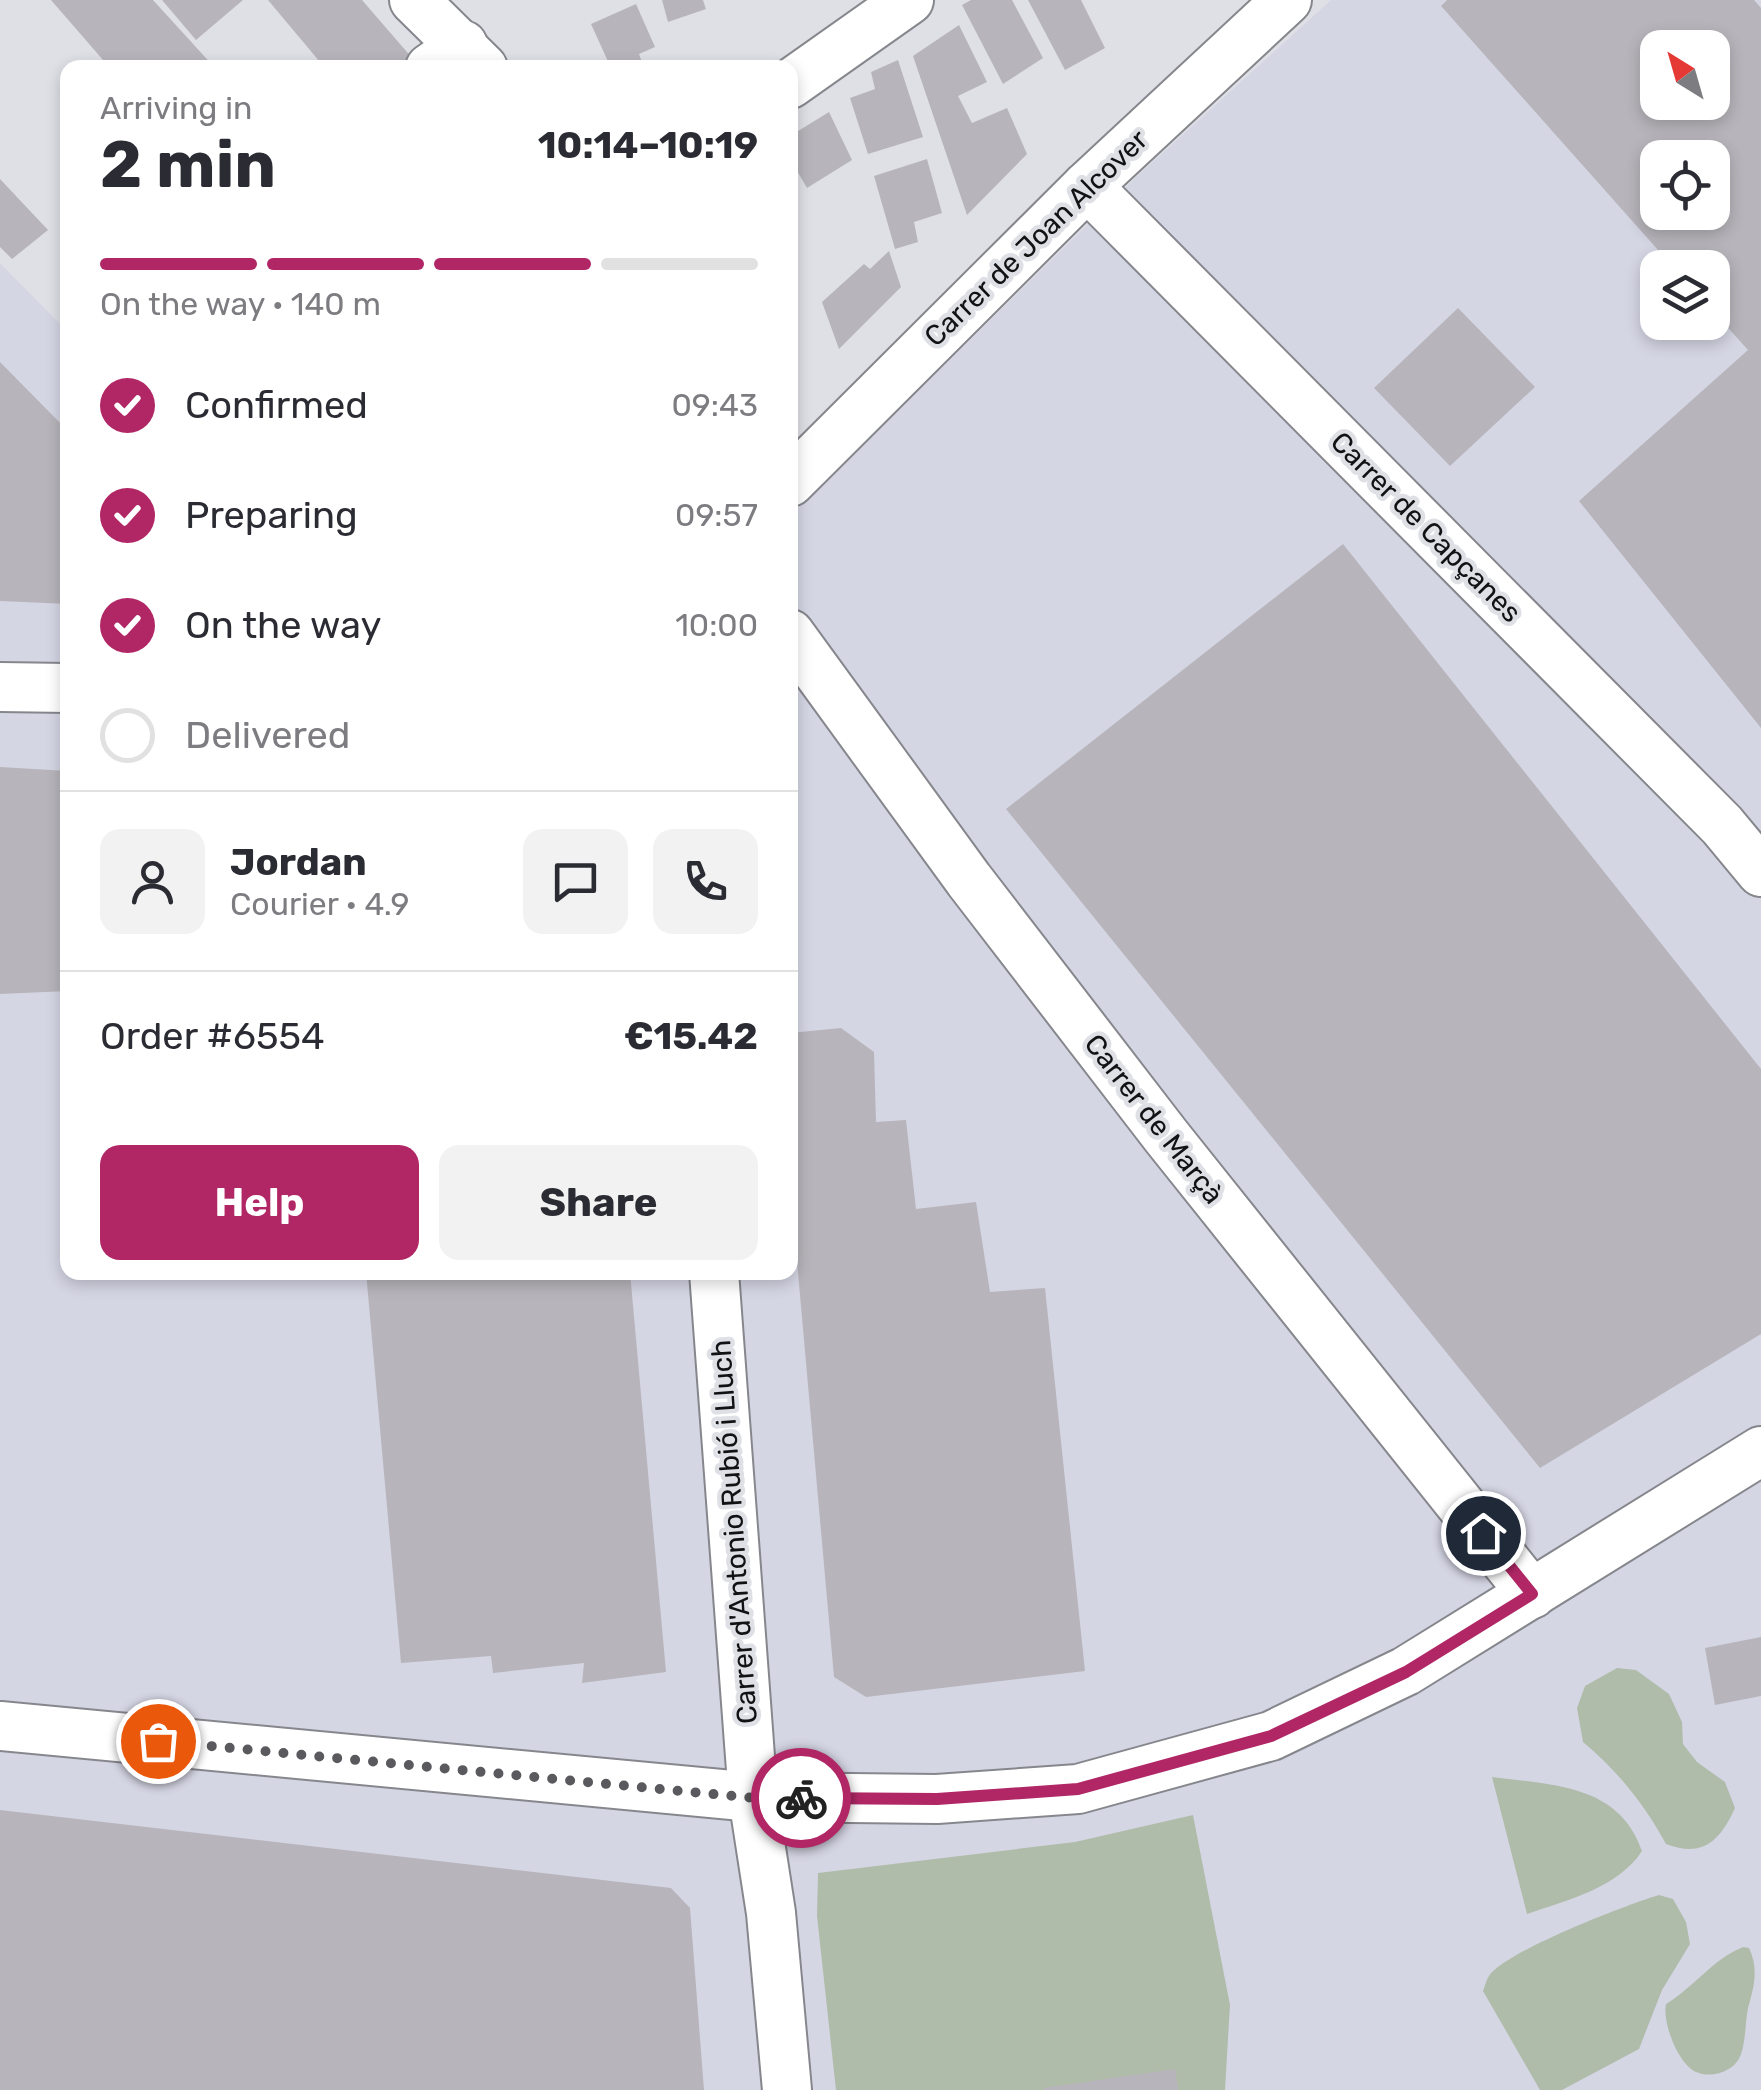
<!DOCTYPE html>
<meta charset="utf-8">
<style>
:root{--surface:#fff;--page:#f2f2f3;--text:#2b2b33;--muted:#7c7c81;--line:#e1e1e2;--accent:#b12766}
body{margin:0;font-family:Rubik,sans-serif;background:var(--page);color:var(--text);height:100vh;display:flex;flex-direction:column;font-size:38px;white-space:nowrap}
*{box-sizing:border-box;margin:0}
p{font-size:32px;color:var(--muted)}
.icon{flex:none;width:55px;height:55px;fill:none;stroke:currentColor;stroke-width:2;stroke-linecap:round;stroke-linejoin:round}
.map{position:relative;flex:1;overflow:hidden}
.side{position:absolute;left:60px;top:60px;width:738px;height:1220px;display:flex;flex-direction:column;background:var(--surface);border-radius:20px;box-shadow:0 5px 15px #0003}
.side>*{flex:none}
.needle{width:65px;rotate:323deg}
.tools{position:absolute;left:1640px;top:30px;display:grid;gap:20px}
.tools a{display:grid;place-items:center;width:90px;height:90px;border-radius:20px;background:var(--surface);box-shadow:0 5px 15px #0003;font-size:50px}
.pin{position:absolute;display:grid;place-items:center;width:85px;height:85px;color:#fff;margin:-42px;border:5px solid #fff;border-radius:50%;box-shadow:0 2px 10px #0007}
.courier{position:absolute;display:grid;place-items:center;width:100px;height:100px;margin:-50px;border:8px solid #b12766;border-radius:50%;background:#fff;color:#222;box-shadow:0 2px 12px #0007}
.summary em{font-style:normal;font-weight:700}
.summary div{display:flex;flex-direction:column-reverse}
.summary{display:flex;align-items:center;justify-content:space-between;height:170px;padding:0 40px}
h1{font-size:65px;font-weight:700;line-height:75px}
.bar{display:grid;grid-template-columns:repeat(4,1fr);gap:15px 10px;align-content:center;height:120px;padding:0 40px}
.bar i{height:12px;border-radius:8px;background:var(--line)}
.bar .on{background:var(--accent)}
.bar p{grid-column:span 4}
.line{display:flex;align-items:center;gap:25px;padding:0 40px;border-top:2px solid var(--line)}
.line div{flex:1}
.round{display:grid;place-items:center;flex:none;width:105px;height:105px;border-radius:20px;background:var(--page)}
ol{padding:0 40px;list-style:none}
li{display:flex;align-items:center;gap:30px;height:110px}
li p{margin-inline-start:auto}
li .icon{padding:10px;border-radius:50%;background:var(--accent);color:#fff;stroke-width:4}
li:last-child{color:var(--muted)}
li i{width:55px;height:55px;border:5px solid var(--line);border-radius:50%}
.action{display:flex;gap:20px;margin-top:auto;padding:20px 40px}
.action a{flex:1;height:115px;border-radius:20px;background:var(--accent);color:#fff;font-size:40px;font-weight:700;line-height:115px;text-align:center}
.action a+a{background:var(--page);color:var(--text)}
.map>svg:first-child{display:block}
</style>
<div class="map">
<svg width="1761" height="2090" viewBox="0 0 1761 2090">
<rect width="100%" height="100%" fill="#dfe0e6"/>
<path fill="#d5d6e4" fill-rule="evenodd" d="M1331,0H1761V2090H0V263L67,331L68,1272H790V516L1134,179ZM1658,48H1712V102H1658ZM1658,158H1712V212H1658ZM1658,268H1712V322H1658Z"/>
<g fill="#b0bcaa">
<path d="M1617,1668L1636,1670L1669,1694L1682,1722L1683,1744L1697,1762L1725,1782L1735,1808C1720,1841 1703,1858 1666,1844C1645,1805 1617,1770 1583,1742L1577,1708L1585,1686Z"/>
<path d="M1492,1777C1552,1785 1619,1784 1642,1851C1618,1888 1567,1900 1527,1914Z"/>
<polygon points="1193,1815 1230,2005 1225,2090 836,2090 817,1916 818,1873 1075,1842"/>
<path d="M1659,1895L1673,1899L1686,1922L1690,1944L1662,1990L1639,2049L1562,2090H1540L1483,1991C1485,1986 1486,1980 1489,1976C1504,1952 1628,1904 1659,1895Z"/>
<path d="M1743,1947L1749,1948C1759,1969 1754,1987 1748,2008C1745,2023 1746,2040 1741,2054C1736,2071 1712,2079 1696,2072C1678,2064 1662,2022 1666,2004C1694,1987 1713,1959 1743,1947Z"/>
</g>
<g fill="#b7b5bb" fill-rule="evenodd">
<polygon points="51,0 153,0 215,68 110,68"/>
<polygon points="162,0 243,0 196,40"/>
<polygon points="268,0 362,0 413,59 403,68 325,68"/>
<polygon points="662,0 703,0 706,9 668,22"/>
<polygon points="971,0 1012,0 1043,58 1003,84 962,5"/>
<polygon points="1028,0 1081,0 1105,48 1065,70"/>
<path d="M1447,0H1754L1761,8V728L1579,501L1748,350L1712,310V268H1674L1441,6ZM1658,48H1712V102H1658ZM1658,158H1712V212H1658Z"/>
<polygon points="636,4 655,47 639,54 644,68 628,68 626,63 611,68 591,24"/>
<polygon points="959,25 987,82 958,96 972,123 1007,108 1027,154 967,215 913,56"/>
<polygon points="898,60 923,137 868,154 850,98 875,89 871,72"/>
<polygon points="829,112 852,160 807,188 790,159 790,136"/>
<polygon points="927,159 942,213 914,222 918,242 895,249 874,176"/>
<polygon points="0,179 48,230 12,259 0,247"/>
<polygon points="889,251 901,287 839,349 822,302 864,264 870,269"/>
<polygon points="1458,308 1535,387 1450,466 1374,388"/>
<polygon points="0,362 68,431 68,604 0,601"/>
<polygon points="1343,544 1761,1069 1761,1334 1540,1468 1006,809"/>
<polygon points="0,767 68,771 68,991 0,994"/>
<polygon points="841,1028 874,1052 876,1122 906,1120 916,1209 976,1202 990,1292 1045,1288 1085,1671 866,1697 834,1677 790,1183 790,1033"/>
<polygon points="366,1272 630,1272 666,1672 582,1683 584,1663 493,1673 491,1656 401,1663"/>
<polygon points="1761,1637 1761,1696 1715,1705 1705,1648"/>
<polygon points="0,1810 671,1888 690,1908 704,2090 0,2090"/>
<polygon points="1175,2069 1178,2090 1044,2090 1044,2088"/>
</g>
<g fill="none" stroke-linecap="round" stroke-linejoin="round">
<defs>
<g id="minor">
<polyline points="414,0 483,68"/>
<polyline points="430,68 463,45"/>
<polyline points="790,84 909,0"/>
<polyline points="1087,186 1722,825 1761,872"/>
<polyline points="790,482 1087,186 1287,0"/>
<polyline points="790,634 969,880 1166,1136 1532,1594"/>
<polyline points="0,687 68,688"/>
<polyline points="714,1272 753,1797 771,1913 787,2090"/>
<polyline points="0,1726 753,1797 937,1799 1078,1789 1271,1736 1406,1671 1761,1451"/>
</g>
</defs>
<use href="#minor" stroke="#86878d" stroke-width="52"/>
<use href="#minor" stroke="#fff" stroke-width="48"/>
</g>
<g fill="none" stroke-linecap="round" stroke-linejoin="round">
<polyline stroke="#5a5a5e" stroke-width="10" stroke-dasharray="0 18" points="158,1741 754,1798 801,1798"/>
<polyline stroke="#b12766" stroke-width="12" points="801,1798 937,1799 1078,1789 1271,1736 1406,1672 1532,1594 1483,1533"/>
</g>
<g text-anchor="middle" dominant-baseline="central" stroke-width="9" stroke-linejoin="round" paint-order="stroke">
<g font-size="28" fill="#121214" stroke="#dfe0e6">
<text transform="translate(1036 238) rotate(-44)">Carrer de Joan Alcover</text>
<text transform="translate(1426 527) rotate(45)">Carrer de Capçanes</text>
<text transform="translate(1154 1119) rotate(52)">Carrer de Marçà</text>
<text transform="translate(734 1532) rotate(-94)">Carrer d'Antonio Rubió i Lluch</text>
</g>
</g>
</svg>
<div class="tools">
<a><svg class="needle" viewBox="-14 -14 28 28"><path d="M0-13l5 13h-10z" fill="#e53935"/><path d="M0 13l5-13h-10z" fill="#7c7c81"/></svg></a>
<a><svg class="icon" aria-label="locate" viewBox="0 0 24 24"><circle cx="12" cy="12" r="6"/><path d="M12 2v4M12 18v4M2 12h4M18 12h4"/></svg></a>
<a><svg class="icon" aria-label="layers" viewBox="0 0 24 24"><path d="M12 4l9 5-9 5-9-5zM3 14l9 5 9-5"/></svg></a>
</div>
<div class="pin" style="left:158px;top:1741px;background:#ea580c"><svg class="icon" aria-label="bag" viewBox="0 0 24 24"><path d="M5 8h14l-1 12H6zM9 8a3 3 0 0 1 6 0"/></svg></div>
<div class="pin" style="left:1483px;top:1533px;background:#1f2937"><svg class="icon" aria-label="home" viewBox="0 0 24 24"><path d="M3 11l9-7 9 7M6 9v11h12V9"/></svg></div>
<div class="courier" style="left:801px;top:1798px"><svg class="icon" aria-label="bike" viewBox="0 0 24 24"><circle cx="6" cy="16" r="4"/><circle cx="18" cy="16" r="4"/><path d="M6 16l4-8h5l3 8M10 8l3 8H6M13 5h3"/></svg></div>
<section class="side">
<div class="summary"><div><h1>2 min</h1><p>Arriving in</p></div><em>10:14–10:19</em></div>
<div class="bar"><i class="on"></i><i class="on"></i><i class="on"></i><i></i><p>On the way · 140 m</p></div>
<ol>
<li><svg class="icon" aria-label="check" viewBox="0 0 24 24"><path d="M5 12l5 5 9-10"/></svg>Confirmed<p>09:43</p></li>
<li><svg class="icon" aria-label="check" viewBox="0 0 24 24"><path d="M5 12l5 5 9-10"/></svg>Preparing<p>09:57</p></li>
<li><svg class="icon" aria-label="check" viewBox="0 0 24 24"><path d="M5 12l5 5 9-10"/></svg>On the way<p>10:00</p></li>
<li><i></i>Delivered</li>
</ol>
<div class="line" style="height:180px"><a class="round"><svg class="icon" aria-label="person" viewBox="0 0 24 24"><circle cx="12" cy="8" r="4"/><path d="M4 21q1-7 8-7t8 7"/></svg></a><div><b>Jordan</b><p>Courier · 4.9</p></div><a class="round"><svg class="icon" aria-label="chat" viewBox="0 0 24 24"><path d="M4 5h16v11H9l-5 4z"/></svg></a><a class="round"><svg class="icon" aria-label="phone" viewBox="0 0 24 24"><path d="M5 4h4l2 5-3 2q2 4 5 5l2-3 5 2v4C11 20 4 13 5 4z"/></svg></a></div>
<div class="line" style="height:130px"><div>Order #6554</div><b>€15.42</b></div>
<div class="action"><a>Help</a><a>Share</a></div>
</section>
</div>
